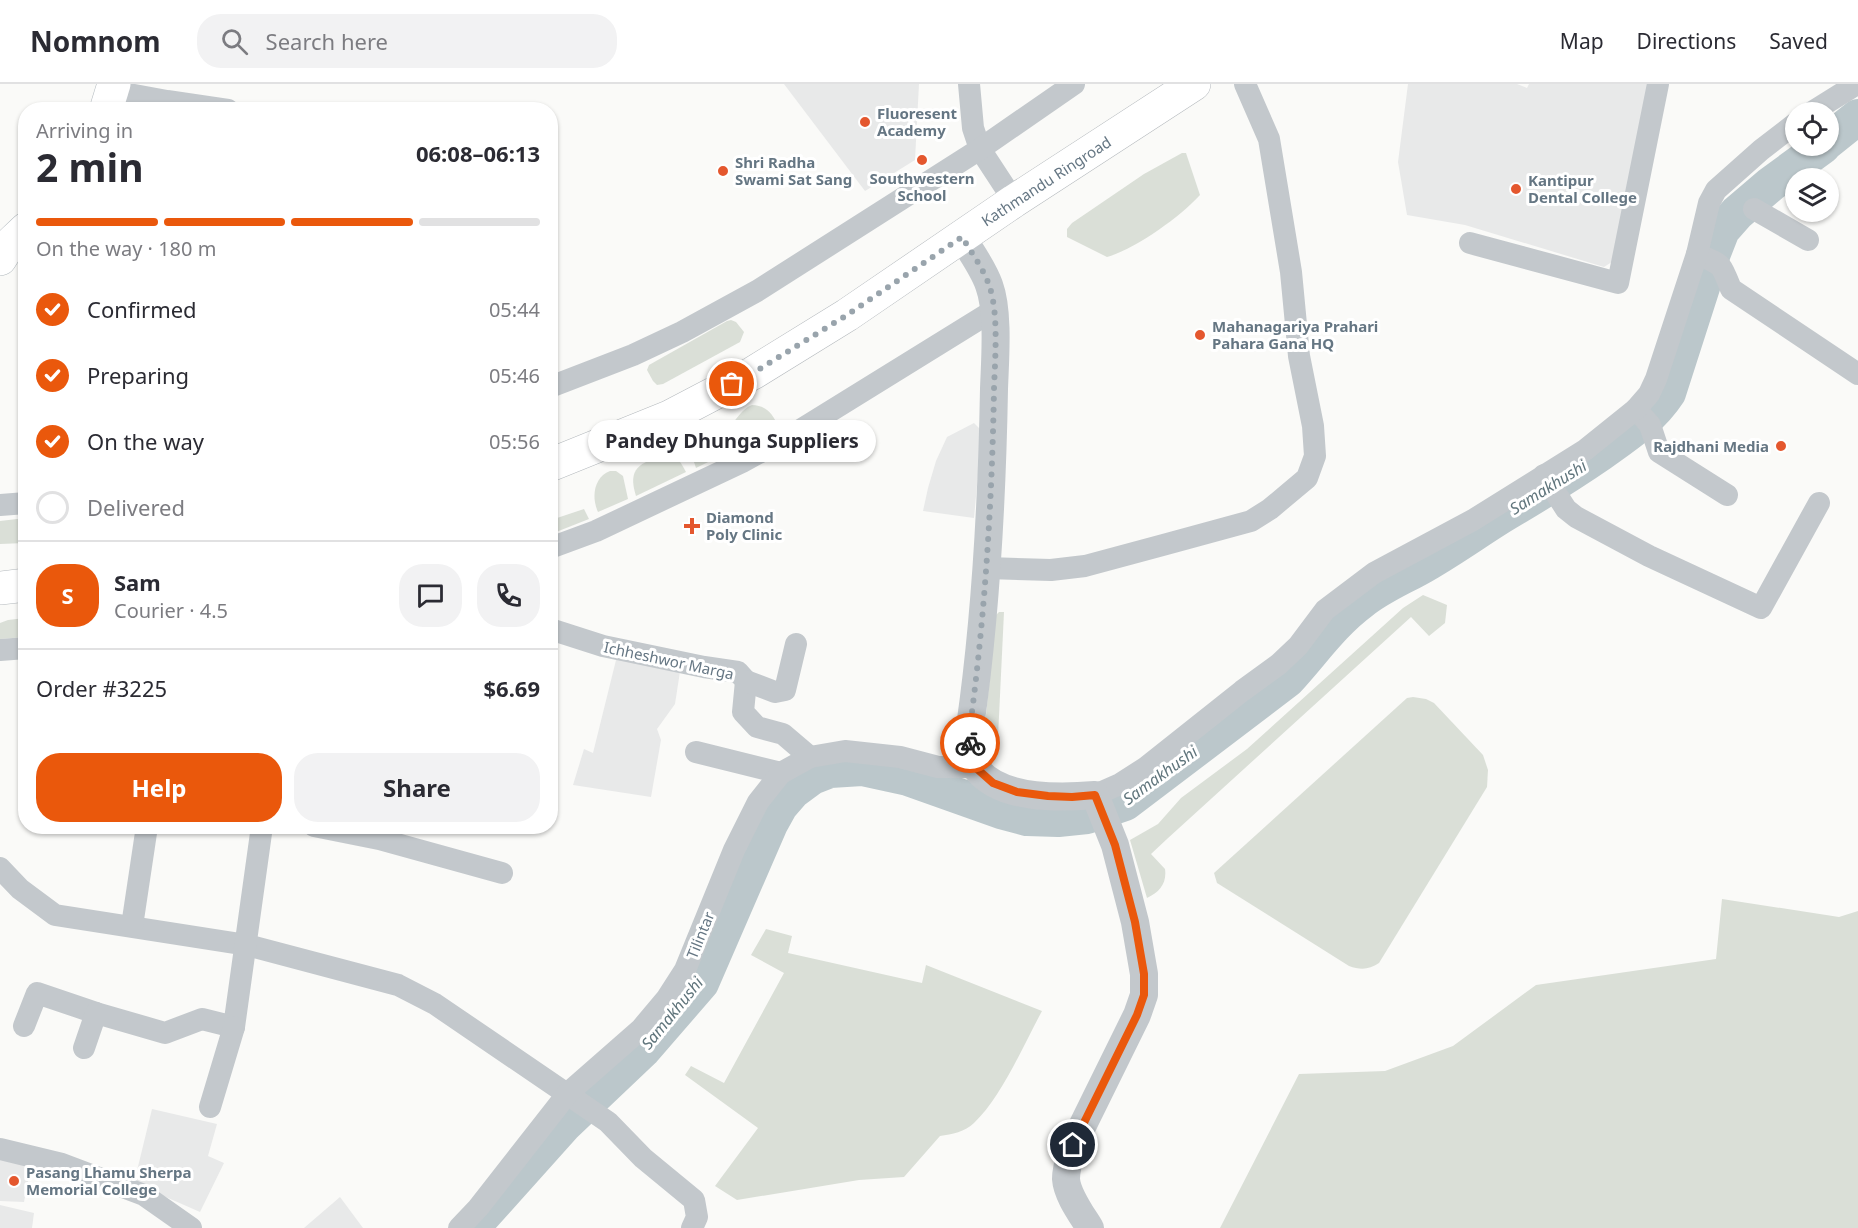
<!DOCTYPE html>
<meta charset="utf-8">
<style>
:root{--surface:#fff;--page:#f2f2f3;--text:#2b2b33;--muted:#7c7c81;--line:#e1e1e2;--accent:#ea580c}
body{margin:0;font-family:"Noto Sans",sans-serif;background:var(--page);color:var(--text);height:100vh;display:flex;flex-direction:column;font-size:22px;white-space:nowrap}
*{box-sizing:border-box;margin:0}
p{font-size:20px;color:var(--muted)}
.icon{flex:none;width:33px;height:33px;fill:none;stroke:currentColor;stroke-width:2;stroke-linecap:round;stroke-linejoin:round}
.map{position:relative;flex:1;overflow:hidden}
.panel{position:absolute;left:18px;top:18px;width:540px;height:732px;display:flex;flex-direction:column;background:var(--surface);border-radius:24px;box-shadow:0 2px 4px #0004}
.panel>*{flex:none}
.tools{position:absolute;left:1785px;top:18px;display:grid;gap:12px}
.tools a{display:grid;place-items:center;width:54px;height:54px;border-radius:50%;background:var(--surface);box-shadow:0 2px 4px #0004;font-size:30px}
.pin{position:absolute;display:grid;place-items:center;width:51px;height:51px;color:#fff;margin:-26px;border:3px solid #fff;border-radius:50%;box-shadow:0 2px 6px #0007}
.courier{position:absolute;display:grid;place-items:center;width:60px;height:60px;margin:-30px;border:4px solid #ea580c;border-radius:50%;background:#fff;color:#222;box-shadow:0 2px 8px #0007}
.bubble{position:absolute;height:42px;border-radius:21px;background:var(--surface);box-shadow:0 2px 4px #0004;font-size:20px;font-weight:700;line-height:42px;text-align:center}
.headline em{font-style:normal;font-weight:700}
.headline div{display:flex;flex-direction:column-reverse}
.headline{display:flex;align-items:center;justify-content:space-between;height:102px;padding:0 18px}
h1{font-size:39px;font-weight:700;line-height:45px}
.bar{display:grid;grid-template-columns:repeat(4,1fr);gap:9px 6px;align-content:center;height:72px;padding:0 18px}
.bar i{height:8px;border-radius:4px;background:var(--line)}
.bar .on{background:var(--accent)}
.bar p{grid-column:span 4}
.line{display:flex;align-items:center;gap:15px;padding:0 18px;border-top:2px solid var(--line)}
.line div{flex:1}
.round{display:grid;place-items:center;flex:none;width:63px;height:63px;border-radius:24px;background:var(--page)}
ol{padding:0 18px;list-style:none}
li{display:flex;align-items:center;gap:18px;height:66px}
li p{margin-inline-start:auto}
li .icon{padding:6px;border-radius:50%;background:var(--accent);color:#fff;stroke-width:4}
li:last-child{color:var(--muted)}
li i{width:33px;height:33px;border:3px solid var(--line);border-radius:50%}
.button{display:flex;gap:12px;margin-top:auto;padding:12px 18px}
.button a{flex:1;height:69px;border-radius:24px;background:var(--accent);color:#fff;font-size:24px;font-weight:700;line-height:69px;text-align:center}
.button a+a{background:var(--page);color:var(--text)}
header{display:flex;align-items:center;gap:36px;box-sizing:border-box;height:84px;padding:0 30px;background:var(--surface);border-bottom:2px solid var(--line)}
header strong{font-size:28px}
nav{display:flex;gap:33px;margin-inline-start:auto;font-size:21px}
.search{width:420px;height:54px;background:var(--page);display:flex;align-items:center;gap:15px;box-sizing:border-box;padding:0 21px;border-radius:24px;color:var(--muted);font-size:22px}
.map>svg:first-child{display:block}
</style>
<header>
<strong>Nomnom</strong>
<div class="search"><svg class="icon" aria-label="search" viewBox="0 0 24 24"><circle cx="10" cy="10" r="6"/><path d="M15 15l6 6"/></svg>Search here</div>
<nav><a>Map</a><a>Directions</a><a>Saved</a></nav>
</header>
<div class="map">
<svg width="1858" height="1144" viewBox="0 0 1858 1144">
<rect width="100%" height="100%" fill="#fafaf8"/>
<g fill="#e8e9e9">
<polygon points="784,0 919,0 915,76 865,107"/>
<polygon points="1408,0 1517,0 1527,4 1529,0 1650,0 1615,176 1604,183 1465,141 1407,131 1398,78"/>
<polygon points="974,339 982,347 974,434 923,427 928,404 936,377 947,353"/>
<polygon points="618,568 681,581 675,620 657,645 661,656 651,713 573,701 584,665 593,669"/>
<polygon points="152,1025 217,1040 208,1072 224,1079 200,1128 134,1099"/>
<polygon points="0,1071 32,1077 24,1118 0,1117"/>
<polygon points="340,1113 363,1144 304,1144"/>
<polygon points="0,1121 34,1129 32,1144 0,1144"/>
</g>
<g fill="#dadfd7">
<path d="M1182,69H1186L1200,111C1180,133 1135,165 1107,173L1067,153V145L1072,139L1144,90Z"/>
<polygon points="731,236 736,238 744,248 740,258 663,300 657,301 653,297 647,286 649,281 727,237"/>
<path d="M752,321C768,322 772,330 779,343L696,384L693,375C696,359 717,355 728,344C737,336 741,325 752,321Z"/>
<path d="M664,371C679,375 679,375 686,388L636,412C627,384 640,379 664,371Z"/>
<path d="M610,387H616L623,392L628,415L598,428C591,413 594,393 610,387Z"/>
<polygon points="584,425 589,435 551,450 551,436"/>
<polygon points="17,435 25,436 25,459 0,460 0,437"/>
<path d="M1423,511L1447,521L1445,539L1429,552L1411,533L1167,755L1151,770L1165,785C1167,799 1160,808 1147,814L1130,756L1158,740L1181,714L1247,665L1403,524Z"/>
<polygon points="999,528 1004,528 998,653 983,661 996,531"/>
<polygon points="25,534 25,553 0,555 0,539 8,536"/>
<path d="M1413,613L1426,615L1434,619L1483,671L1488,686L1487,703L1379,879C1369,886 1360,886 1349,882L1217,799L1214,789L1407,614Z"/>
<polygon points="1722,815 1839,833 1858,827 1858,1144 1220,1144 1299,990 1385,987 1453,962 1536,901 1716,875"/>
<path d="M766,845L792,852L788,869L922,899L926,881L1042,927C1024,960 1001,1014 974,1039C965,1048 952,1050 940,1052L904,1093L859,1096L737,1116L715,1102L758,1044L685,991L691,982L724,999L784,889L751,871Z"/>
</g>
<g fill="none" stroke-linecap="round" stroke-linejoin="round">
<g stroke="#bbc7cb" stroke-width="36">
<polyline points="1828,57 1858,33"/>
<path d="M477,1138L564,1041L643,966L701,899L770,740L780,722L793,707L812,693L830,686L862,684L908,694L1001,727L1027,734L1058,735L1087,732L1125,719L1287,596C1312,569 1332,539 1362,517C1382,501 1406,492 1429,478C1453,464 1477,447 1501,432C1535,412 1569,391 1601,369C1626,351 1651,335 1668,309L1713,169L1722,146L1737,129L1771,100L1823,62"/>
</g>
<defs>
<g id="secondary">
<polyline points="106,26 114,0"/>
<polyline points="0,175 9,161 26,145"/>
</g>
<g id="trunk">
<polyline points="550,381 669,333 753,289 847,231 1014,117 1194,0"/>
<polyline points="0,504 26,501"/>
</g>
</defs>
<use href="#secondary" stroke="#b3babf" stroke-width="34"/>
<use href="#trunk" stroke="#b4b9bd" stroke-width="34"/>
<g stroke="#c3c8cc" stroke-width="22">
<polyline points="969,0 973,44 980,65 1014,117"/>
<polyline points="112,7 167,17 228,26"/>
<polyline points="1812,28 1857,0"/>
<polyline points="1754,125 1808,156"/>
<polyline points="1470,159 1618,199 1658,0"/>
<path d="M1697,170C1723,182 1720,177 1731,205L1858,290"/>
<polyline points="550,303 633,271 682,248 757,207 980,65 1074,0"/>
<polyline points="1636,325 1650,341 1659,368 1727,411"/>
<polyline points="1544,391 1566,425 1576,433 1649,472 1761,524 1819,419"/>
<polyline points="0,421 26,419"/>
<polyline points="550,464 596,447 742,378 792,351 994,226"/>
<polyline points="987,484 1051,486 1085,482 1163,461 1251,437 1270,425 1307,394 1315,372 1313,342 1299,272 1291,188 1269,55 1245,0"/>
<polyline points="550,545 603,562 704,583 738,588 746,597 743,628 757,643 783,650 810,673"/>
<polyline points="0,566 26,564"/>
<polyline points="746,597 775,608 785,606 796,560"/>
<polyline points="696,668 781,689"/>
<polyline points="1095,711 1120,700 1145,684 1242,607 1279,580 1298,562 1325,526 1374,489 1473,436 1585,366 1636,325 1649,310 1656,295 1697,170 1709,119 1716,106 1761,66 1796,39"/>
<polyline points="314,742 379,755 502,789"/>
<polyline points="0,784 20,805 55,831 247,861 398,901 435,920 608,1038 643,1074 694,1116 697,1133 692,1144"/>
<polyline points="132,842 147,742"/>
<polyline points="24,942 37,909 96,929"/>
<polyline points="84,964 96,929 165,949 202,935 234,943 262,742"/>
<polyline points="210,1023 234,943"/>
<polyline points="0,1065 62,1080 144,1111 191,1144"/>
<polyline points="459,1144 478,1124 568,1009 641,945 667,914 685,886 734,766 758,718 781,689 810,673 845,667 900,673 938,683 975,683"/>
</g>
<path stroke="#c3c8cc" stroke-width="28" d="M962,153C971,168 983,184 989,201C999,228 995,275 994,305C992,418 986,531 970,643C970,655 968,674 976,684C1000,716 1059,714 1095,711L1115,761L1135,838L1144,890V911L1137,931L1073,1061C1070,1072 1066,1084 1066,1095C1067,1111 1082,1131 1090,1144"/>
<use href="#secondary" stroke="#fff" stroke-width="33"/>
<use href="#trunk" stroke="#fff" stroke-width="33"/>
</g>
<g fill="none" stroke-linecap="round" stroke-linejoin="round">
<path stroke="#99a4ac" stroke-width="6" stroke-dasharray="0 10.8" d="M732,300L753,289L847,231L962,153C971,168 983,184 989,201C999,228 995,275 994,305C992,418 985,531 970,643V659"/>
<polyline stroke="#ea580c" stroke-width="8" points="970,659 975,683 993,699 1017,708 1048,712 1072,713 1095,711 1115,761 1135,838 1144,890 1144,911 1137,931 1073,1061"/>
</g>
<g fill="#e4572e" stroke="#fff" stroke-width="2">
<circle cx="865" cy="38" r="6"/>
<circle cx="922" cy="76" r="6"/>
<circle cx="723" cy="87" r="6"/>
<circle cx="1516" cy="105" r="6"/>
<circle cx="1200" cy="251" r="6"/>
<circle cx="1781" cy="362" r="6"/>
<path d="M689 433h6v6h6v6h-6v6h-6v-6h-6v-6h6z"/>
<circle cx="14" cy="1097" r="6"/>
</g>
<g text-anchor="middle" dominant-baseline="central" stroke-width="6" stroke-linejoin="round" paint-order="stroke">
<g font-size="15" font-weight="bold" fill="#657683" stroke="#fff" text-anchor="start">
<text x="877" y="29">Fluoresent<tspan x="877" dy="17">Academy</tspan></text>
<text x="735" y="78">Shri Radha<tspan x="735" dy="17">Swami Sat Sang</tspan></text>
<text x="922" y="94" text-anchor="middle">Southwestern<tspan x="922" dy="17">School</tspan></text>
<text x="1528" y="96">Kantipur<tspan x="1528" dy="17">Dental College</tspan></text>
<text x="1212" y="242">Mahanagariya Prahari<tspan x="1212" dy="17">Pahara Gana HQ</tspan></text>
<text x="1769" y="362" text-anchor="end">Rajdhani Media</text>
<text x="706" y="433">Diamond<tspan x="706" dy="17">Poly Clinic</tspan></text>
<text x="26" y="1088">Pasang Lhamu Sherpa<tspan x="26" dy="17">Memorial College</tspan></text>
</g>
<g font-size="15" fill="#657683" stroke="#fff">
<text transform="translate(1046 97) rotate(-33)">Kathmandu Ringroad</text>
<text transform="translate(669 576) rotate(12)">Ichheshwor Marga</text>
<text transform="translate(700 851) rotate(-68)">Tilintar</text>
</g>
<g font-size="16" font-style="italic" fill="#60757c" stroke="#fff">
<text transform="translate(1548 403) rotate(-32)">Samakhushi</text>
<text transform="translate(1160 691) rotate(-36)">Samakhushi</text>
<text transform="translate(672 929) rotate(-51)">Samakhushi</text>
</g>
</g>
</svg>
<div class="tools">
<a><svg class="icon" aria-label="locate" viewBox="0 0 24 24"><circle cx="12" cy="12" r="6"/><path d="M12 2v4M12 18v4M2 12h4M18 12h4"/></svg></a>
<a><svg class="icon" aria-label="layers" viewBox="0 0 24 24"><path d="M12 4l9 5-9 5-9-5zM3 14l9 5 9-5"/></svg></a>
</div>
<div class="pin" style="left:732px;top:300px;background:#ea580c"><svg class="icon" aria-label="bag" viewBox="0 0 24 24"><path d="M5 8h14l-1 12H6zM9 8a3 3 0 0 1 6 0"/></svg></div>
<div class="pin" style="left:1073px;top:1061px;background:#1f2937"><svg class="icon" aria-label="home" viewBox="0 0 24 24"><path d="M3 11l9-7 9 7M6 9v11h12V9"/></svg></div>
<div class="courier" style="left:970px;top:659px"><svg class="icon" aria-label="bike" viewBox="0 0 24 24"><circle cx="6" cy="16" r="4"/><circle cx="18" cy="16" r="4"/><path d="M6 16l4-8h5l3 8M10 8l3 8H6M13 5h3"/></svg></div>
<div class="bubble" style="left:588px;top:336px;width:288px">Pandey Dhunga Suppliers</div>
<section class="panel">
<div class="headline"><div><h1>2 min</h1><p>Arriving in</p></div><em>06:08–06:13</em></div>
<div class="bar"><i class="on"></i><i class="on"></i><i class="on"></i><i></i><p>On the way · 180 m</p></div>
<ol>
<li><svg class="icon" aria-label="check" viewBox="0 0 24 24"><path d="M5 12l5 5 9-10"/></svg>Confirmed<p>05:44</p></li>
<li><svg class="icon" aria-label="check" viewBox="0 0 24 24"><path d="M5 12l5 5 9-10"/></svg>Preparing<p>05:46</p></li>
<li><svg class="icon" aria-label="check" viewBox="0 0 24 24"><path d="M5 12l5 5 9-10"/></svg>On the way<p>05:56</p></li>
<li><i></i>Delivered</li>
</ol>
<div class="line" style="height:108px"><b class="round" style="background:var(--accent);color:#fff">S</b><div><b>Sam</b><p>Courier · 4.5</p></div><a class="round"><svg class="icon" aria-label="chat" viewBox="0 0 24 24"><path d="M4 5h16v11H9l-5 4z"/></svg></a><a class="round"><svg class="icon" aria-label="phone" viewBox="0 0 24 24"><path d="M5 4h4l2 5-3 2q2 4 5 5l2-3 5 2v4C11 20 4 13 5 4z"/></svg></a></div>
<div class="line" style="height:78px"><div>Order #3225</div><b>$6.69</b></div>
<div class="button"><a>Help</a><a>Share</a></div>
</section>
</div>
